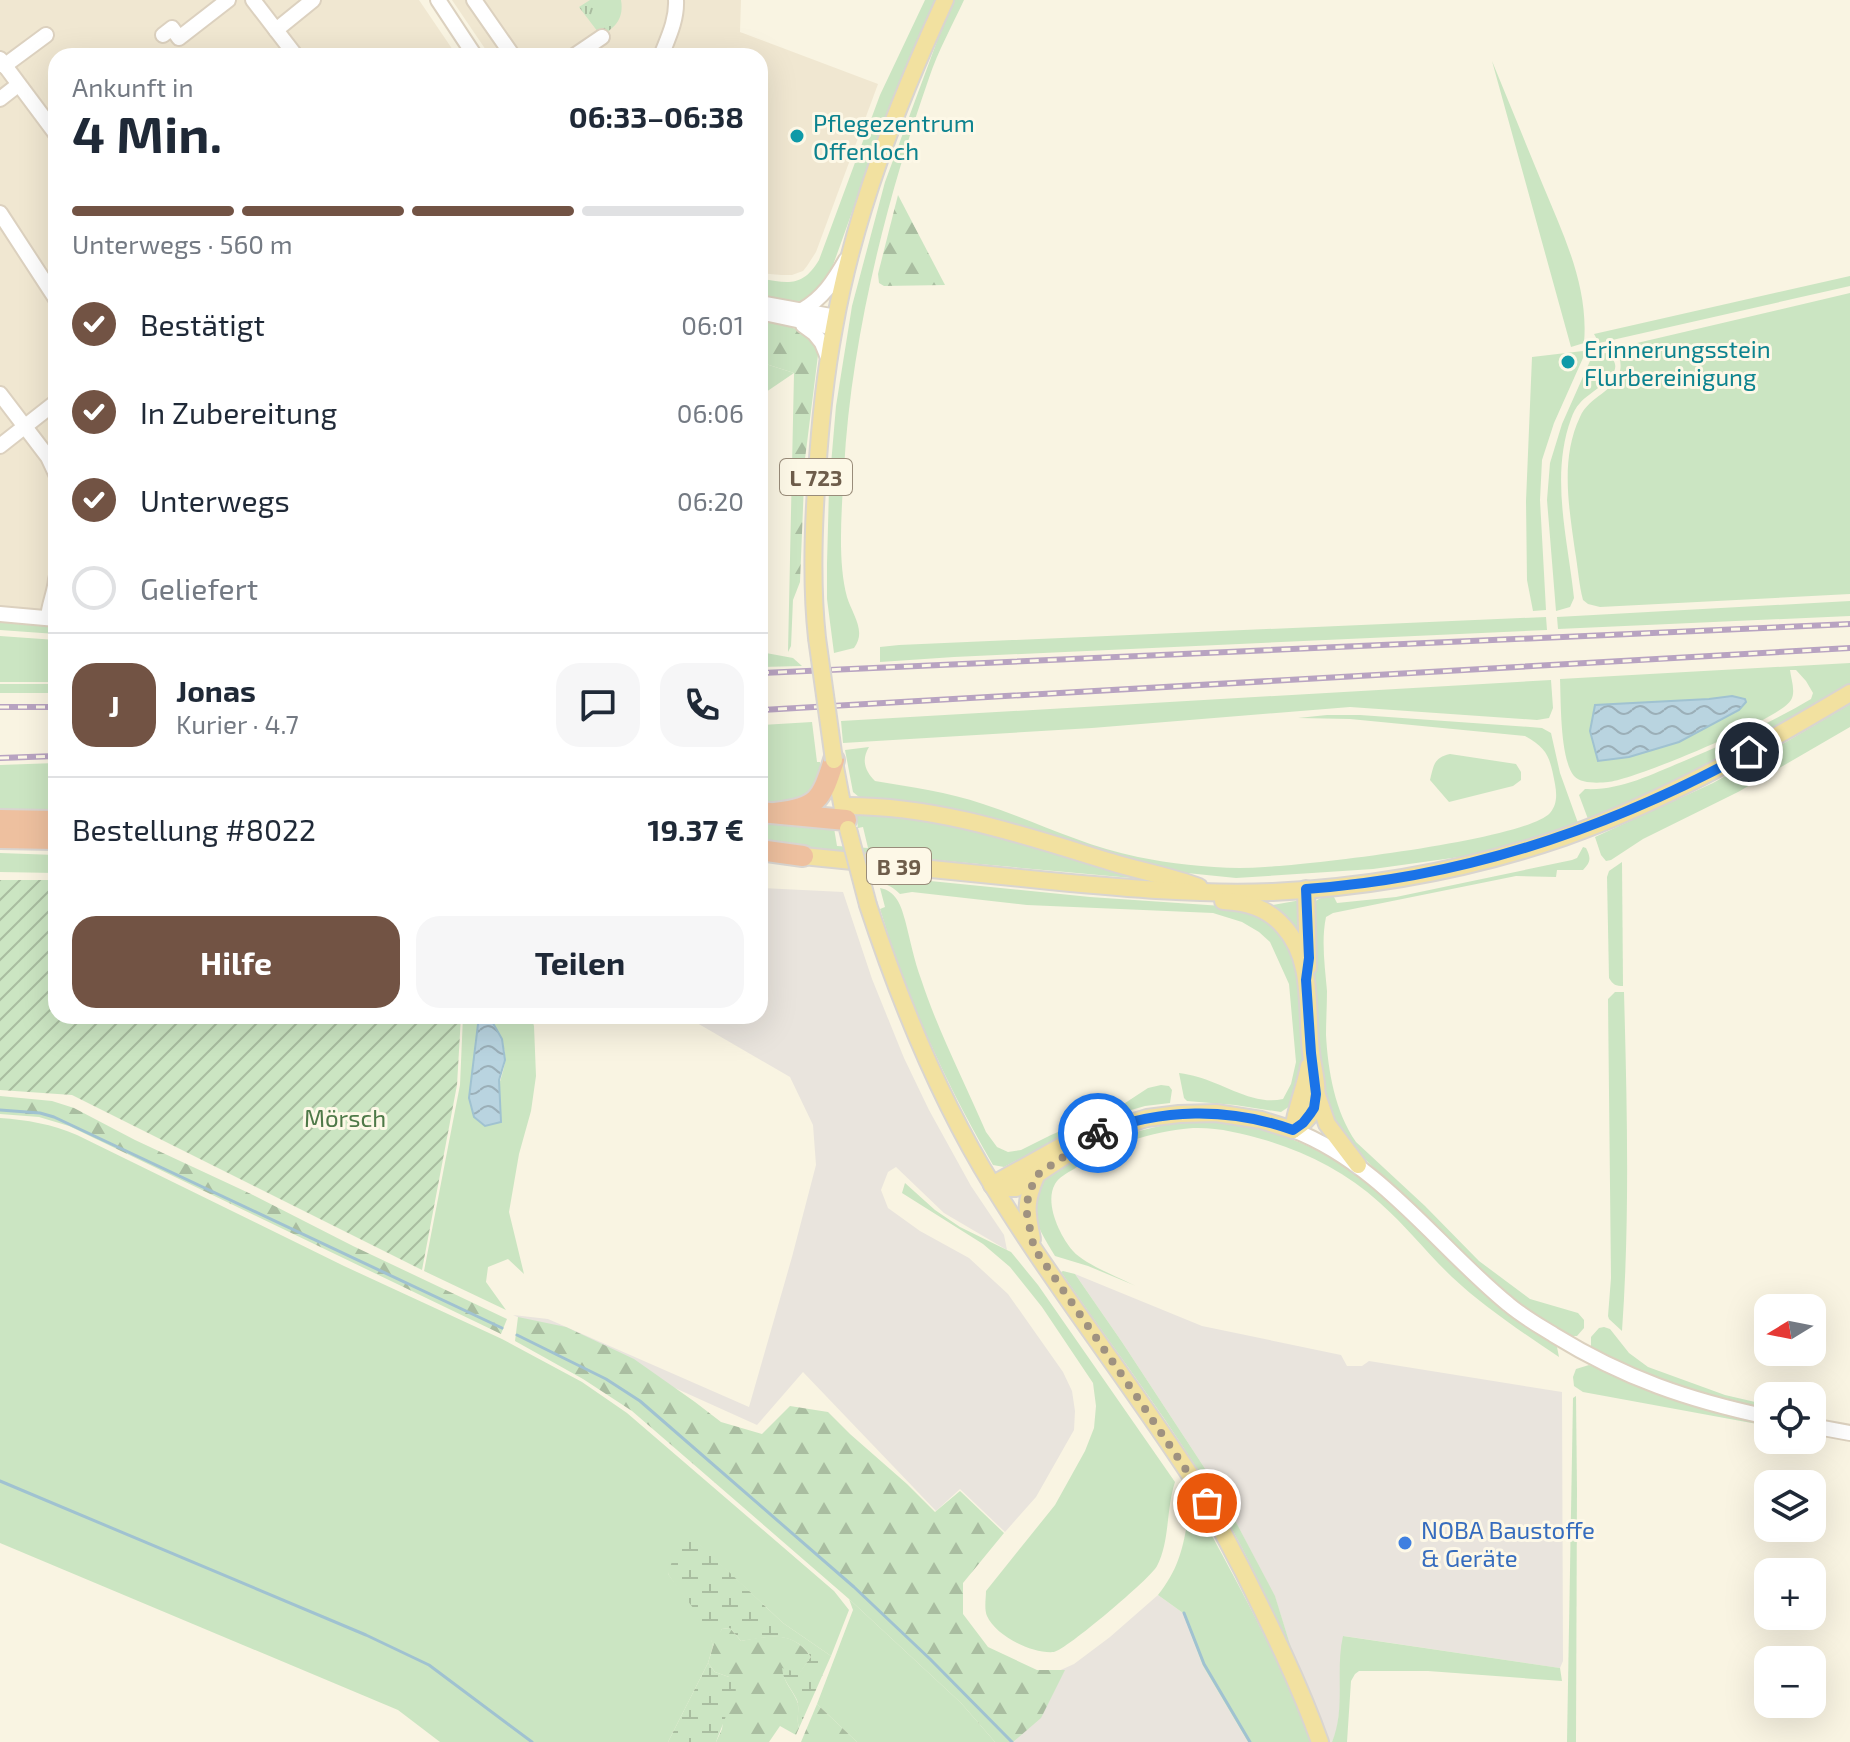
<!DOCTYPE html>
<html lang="de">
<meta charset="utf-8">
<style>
:root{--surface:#fff;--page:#f6f6f7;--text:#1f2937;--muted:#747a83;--line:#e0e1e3;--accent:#725344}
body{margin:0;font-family:"Exo 2",sans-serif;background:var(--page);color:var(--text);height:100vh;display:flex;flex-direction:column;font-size:30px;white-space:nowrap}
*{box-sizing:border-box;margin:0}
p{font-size:26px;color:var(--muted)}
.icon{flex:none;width:44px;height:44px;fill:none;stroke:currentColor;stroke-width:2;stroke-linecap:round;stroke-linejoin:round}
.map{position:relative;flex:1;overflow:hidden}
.details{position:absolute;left:48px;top:48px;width:720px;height:976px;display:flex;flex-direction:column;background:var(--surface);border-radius:24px;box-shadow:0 8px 32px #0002}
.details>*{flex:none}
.needle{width:52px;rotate:260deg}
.fabs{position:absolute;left:1754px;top:1294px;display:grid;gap:16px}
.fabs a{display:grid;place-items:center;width:72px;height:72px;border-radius:16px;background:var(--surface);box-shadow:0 8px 32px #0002;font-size:40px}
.pin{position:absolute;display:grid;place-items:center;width:68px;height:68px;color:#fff;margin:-34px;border:4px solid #fff;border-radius:50%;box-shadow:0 2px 8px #0007}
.courier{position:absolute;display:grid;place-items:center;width:80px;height:80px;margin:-40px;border:6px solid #1a73e8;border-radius:50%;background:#fff;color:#222;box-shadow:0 2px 10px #0007}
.summary em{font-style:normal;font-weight:700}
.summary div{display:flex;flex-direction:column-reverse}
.summary{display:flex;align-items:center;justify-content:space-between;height:136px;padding:0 24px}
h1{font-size:52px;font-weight:700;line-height:60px}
.bar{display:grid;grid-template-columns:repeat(4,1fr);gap:12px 8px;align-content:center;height:96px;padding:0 24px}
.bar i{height:10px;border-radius:6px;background:var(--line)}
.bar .selected{background:var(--accent)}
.bar p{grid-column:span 4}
.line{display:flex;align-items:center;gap:20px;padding:0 24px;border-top:2px solid var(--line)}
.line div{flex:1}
.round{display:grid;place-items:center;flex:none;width:84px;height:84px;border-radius:24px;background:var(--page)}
ol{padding:0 24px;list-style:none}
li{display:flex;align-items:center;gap:24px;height:88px}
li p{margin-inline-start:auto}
li .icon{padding:8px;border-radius:50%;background:var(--accent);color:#fff;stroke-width:4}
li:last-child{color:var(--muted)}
li i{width:44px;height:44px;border:4px solid var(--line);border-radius:50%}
.button{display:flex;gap:16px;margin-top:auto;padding:16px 24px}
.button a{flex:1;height:92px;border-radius:24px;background:var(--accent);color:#fff;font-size:32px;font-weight:700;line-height:92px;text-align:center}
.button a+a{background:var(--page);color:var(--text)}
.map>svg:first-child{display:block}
</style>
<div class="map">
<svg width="1850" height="1742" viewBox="0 0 1850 1742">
<defs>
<pattern id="forest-firs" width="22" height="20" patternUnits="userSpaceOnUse" patternTransform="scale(2)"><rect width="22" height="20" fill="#cbe5c2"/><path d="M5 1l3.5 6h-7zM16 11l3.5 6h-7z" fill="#a9bda0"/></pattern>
<pattern id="wetland-marsh" width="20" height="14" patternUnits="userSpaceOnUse" patternTransform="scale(2)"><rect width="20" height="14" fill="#cbe5c2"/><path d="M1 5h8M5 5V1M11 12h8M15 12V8" fill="none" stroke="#a9bda0"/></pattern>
<pattern id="park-tufts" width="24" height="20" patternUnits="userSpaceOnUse" patternTransform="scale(2)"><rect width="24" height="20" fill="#cbe5c2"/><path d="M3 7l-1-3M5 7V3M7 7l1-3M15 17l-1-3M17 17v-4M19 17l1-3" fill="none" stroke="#a9bda0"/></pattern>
<pattern id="garden-furrows" width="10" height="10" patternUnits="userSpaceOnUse" patternTransform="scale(2)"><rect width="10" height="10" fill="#cbe5c2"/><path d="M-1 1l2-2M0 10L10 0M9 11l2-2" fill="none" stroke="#a9bda0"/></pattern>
<pattern id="water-waves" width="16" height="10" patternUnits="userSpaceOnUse" patternTransform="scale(2)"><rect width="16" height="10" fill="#b9d4e0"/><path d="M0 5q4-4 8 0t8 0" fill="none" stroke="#9bafb8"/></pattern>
</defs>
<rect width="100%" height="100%" fill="#f9f4e2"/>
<g fill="#f0e7d1">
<polygon points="0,0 419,0 457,56 56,56 56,613 0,608"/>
<polygon points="452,0 741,0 740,32 878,84 816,252 807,266 803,271 792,275 781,275 760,273 760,56 490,56"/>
</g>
<g fill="#e9e4dd">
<polygon points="760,888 843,892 872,979 904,1058 929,1110 971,1186 1004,1235 1007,1250 944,1213 896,1167 888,1172 881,1190 888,1208 920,1231 969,1258 1008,1294 1063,1372 1072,1391 1075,1411 1074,1430 1036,1497 1005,1532 960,1489 936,1511 803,1372 757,1425 513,1315 548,1319 749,1407 792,1257 816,1165 813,1125 790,1077 685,1016 760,1016"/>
<polygon points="1075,1274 1202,1326 1341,1355 1347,1366 1362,1366 1369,1361 1562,1392 1563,1661 1560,1668 1344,1636 1340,1704 1337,1731 1332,1742 1327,1742 1297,1667 1275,1597 1219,1490 1122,1342"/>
<polygon points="1158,1595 1183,1613 1203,1666 1248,1742 1013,1742 1054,1673 1074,1664 1110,1637"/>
</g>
<g fill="#cbe5c2">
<path d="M925,0H938L887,115L828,279C810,308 790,305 760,299V278C788,284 803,287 819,260L880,95Z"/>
<path d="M954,0H964C952,26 938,51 929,78C886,201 851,339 844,469C842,507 837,561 847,597C852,614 867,631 854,648L834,653L827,599V564L829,488L836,406L852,306L885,182L943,25Z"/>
<path d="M1492,61C1509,102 1525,142 1542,183C1563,234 1589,286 1584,343L1571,347Z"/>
<polygon points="1850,276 1850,286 1599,343 1594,334"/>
<path d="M1850,293V594L1600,607L1588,604L1583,600C1579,585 1578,568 1575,551C1569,507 1560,459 1580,417C1589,396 1616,391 1620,371C1622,363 1618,355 1620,347Z"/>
<polygon points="1583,351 1584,354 1583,358 1554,423 1542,460 1540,500 1546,610 1533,611 1527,580 1526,501 1532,357"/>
<path d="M1606,353C1634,372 1591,390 1580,403C1576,407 1573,413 1571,419C1550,476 1568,540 1574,598L1570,607L1556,611L1547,500L1550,463L1562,424L1590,361L1596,355Z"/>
<polygon points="760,362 794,373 760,396"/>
<polygon points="1850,601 1850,616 1558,629 1557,617"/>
<polygon points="1546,617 1547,630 954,657 880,662 880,647 899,645"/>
<polygon points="0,621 56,626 56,634 0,630"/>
<polygon points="0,636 56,640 56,682 0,682"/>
<polygon points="760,652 793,658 802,666 760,667"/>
<path d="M1850,663V684C1801,713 1752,743 1700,769C1664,788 1626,803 1588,819L1579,795L1585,789C1620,791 1652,774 1684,761C1728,743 1770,723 1811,699L1813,693L1806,681L1796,670H1790C1791,679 1796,692 1791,700C1781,719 1633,780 1608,782C1599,783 1581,784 1574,776C1560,759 1561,702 1560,679Z"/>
<polygon points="1551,680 1553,708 1549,718 1537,720 1350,707 1092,728 843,743 841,721"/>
<rect x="0" y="684" width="56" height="9"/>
<polygon points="1850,704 1850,727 1738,792 1643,839 1611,860 1606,861 1601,855 1595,837 1713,783 1786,742"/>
<path d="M1327,715H1360L1530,727L1542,728L1551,733L1560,773L1578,823L1537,839L1481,854L1373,869L1236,878L1177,872L865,802L853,792L845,750L869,747C861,760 865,771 875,781C911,787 948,792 983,804C1035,821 1083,846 1138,857C1178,865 1224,870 1265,867C1310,865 1525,840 1550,813C1557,805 1557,795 1555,784C1550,759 1549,749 1525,736L1350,719L1298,718Z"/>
<polygon points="812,722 817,762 820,762 822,772 809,801 760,806 760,725"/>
<path d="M1450,754L1516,764L1521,772V780L1513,786L1449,802L1430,780C1434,764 1434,758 1450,754Z"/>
<polygon points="56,763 56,811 0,809 0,765"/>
<polygon points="860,813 957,823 1154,880 760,844 760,818 834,828 837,846 868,848 863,827 858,828 856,815"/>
<path d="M1583,847L1586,848C1591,858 1591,862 1583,870H1557L1556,877L1516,876L1333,913L1326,917C1321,941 1325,967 1327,991C1327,1006 1326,1021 1326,1035C1328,1071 1335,1112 1356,1142L1425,1206L1479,1261L1530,1299L1578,1313L1584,1320V1328L1577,1336H1567L1518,1304L1464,1257L1381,1176L1336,1128L1326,1107L1320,1071L1312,980V903L1326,895H1333L1337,903L1396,897L1572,860L1577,858Z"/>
<polygon points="0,853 56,855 56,873 0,872"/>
<path d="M1622,862L1623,986C1616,986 1613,985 1609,978L1607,877L1609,871Z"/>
<path d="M870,875L1090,897L1237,907L1275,924L1298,962L1304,1052L1303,1067L1293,1104L1281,1112L1235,1105L1187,1101L1184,1098L1179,1073C1186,1074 1192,1075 1198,1077C1224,1084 1255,1106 1283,1099L1291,1084L1296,1062L1289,984L1270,942L1259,932L1242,922L1213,913L1027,905L912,892L900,894C891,885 884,883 872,882Z"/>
<path d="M880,888C896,891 901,905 905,920C910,939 914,960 921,979C938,1031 964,1081 986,1132L997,1147L1008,1152L1021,1150L1051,1135L1122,1105L1148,1088L1161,1085L1169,1086L1172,1090L1170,1103L1145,1106L1107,1117L1059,1138L1004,1167L993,1165C946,1084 907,999 880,909L885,907Z"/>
<polygon points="1301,900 1304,948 1267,906"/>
<path d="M1615,992H1624C1627,1105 1630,1218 1622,1331L1609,1319L1608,1316L1611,1278L1608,999Z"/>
<path d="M463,1016H479L469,1098L498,1092C499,1080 505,1070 505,1059C506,1043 496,1029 489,1016H531L534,1026L536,1076L531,1111L519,1154L509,1212L524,1274L508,1259L488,1267L486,1282L506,1310L424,1271L460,1085Z"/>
<path d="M0,1118C27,1120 52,1124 77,1135L344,1266L502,1339L582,1382L627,1413L834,1591L849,1610L831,1656L783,1623L691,1537L668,1574L703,1620L709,1631L713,1646L708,1663L668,1742H440L398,1710L0,1543Z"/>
<path d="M1185,1122C1265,1120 1326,1146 1386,1197C1417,1223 1444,1255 1473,1282C1497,1304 1526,1322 1552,1341L1557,1347L1559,1357C1522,1332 1484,1307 1452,1277C1427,1253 1406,1226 1380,1203C1347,1173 1308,1153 1265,1140C1242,1133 1216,1127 1193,1128C1151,1131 1108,1146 1074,1169C1067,1173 1059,1177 1055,1184C1044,1203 1060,1236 1073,1251C1084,1264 1120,1278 1136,1286L1088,1266L1055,1256C1046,1241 1034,1223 1033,1205C1030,1155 1147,1126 1185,1122Z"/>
<path d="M905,1183L935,1210L960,1227L1011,1252L1038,1285L1175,1482C1166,1509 1170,1541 1157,1566C1151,1578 1066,1650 1054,1652C1032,1654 996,1636 987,1616C984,1609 986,1598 986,1591L1055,1505L1085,1451L1094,1428L1096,1406L1093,1383L1042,1307L1010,1267L983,1244L902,1193Z"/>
<path d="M1063,1271L1075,1274L1122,1342L1219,1490L1275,1596L1297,1667C1273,1609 1246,1552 1214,1497C1173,1426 1121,1359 1074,1291L1061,1272Z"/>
<polygon points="1604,1327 1610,1329 1629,1353 1648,1367 1725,1395 1768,1405 1768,1410 1711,1396 1648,1376 1591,1349 1591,1337 1599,1328"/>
<polygon points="1589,1365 1683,1403 1716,1413 1768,1423 1768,1426 1583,1392 1574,1386 1573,1377 1576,1369"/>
<polygon points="1576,1396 1577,1490 1576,1742 1567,1742 1573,1398"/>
<path d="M1198,1510C1239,1586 1281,1661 1311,1742H1248L1203,1666L1183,1613L1158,1595C1180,1567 1183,1547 1189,1513Z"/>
<polygon points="849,1599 961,1703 995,1742 857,1742 817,1704 853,1610"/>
<path d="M1343,1636L1560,1668L1562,1681L1428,1671H1359L1355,1674L1351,1681L1347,1742H1332C1346,1708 1335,1671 1343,1636Z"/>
</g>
<g fill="url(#forest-firs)">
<polygon points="898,195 945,285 884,286 879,283 878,274"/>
<path d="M760,319C786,327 809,326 818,355L805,459L800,582L793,600L791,646L788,652L794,373L760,362Z"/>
<polygon points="0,1096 52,1101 74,1108 135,1140 251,1194 353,1246 507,1319 501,1334 69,1126 39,1117 0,1114"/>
<polygon points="518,1317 566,1327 634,1359 695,1402 721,1422 762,1434 790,1406 828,1412 850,1434 907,1484 935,1512 960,1491 1004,1533 963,1583 963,1614 988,1647 1037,1670 1065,1670 1041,1718 1013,1742 995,1742 961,1703 849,1599 632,1411 583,1379 515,1341"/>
<path d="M730,1628L741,1641C770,1636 792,1629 811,1657L799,1674L783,1669C783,1682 792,1689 797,1701C800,1710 796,1719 799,1728L796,1735L780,1726L769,1742H716L722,1729L729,1677L715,1672L708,1663L716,1637L722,1629Z"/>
<polygon points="817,1704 857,1742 801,1742"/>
</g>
<g fill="url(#wetland-marsh)">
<path d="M691,1536L783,1623L831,1656L799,1728C796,1718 800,1709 797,1700C792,1689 783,1681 782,1668L799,1673L811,1657C792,1629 769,1637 741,1641L730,1628L722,1629L713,1646C705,1617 684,1599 668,1574L673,1558Z"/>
<polygon points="708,1663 715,1672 729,1677 736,1690 716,1742 668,1742"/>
</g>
<path fill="url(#park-tufts)" d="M590,0H621C624,18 616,27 601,36L579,7Z"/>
<polygon fill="url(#garden-furrows)" points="0,880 56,880 56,1016 461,1016 457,1085 422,1270 72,1095 0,1090"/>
<g fill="url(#water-waves)" stroke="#a0c2d1" stroke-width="2">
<polygon points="1732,696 1745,699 1746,702 1739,710 1679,742 1629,757 1598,761 1590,731 1595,705 1709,699"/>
<polygon points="479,1016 489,1016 502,1039 505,1060 499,1080 501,1122 485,1126 474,1117 469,1098"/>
</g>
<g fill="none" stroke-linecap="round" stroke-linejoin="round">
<g stroke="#a0c2d1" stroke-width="3">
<polyline points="0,1110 40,1113 54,1117 502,1328"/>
<polyline points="517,1335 606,1379 640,1401 854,1587 930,1659 1012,1742"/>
<polyline points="0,1481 366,1635 429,1665 532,1742"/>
<polyline points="1184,1613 1204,1664 1250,1742"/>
</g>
<defs>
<g id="minor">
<polyline points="253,0 296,56"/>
<polyline points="438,0 475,56"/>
<polyline points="474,0 513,56"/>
<polyline points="276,30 313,0"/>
<polyline points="163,35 172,28 179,38 228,0"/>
<polyline points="574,56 602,37"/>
<path d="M661,56C668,38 677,20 676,0"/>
<polyline points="0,59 56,134"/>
<polyline points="4,66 46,35"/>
<polyline points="0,99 18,85"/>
<polyline points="0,213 56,299"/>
<polyline points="760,303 836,317"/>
<path d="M802,310C823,298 834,281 846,260"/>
<polyline points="764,313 834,328"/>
<polyline points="803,325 814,333 822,343 829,360"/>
<polyline points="0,394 48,457 56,474"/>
<polyline points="0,446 56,402"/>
<polyline points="0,614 56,619"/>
<path d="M48,618C49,604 55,593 56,579"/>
<path d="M1293,1130C1381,1164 1437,1246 1508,1304C1522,1316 1538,1325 1554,1335C1624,1378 1688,1400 1768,1417"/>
<polyline points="1812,1426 1850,1433"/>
</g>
<g id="major">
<path d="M817,638C811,583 813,529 817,474C820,425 825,376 834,328C854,214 897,105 945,0"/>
<polyline points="834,762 844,814"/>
<path d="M843,806C936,805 1023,835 1111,862C1140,871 1170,876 1199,887"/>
<path d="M803,856C885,864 968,873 1050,881C1124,888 1199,895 1273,892C1372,887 1471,869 1564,837C1665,801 1758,748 1850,693"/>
<polyline points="1306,889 1308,967"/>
<path d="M1223,901C1247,902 1268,908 1284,927C1314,960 1306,1011 1311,1052C1313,1070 1320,1089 1314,1107C1310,1118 1302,1124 1293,1130"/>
<path d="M868,905C900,1002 939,1099 993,1186C1055,1287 1129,1381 1194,1481C1212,1510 1227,1541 1243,1571C1271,1627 1299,1683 1320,1742"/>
<polyline points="1317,1095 1327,1124 1358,1165"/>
<path d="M1293,1130C1296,1108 1305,1088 1309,1066"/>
<polyline points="992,1185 1069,1142 1147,1118 1179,1114 1216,1113 1261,1120 1293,1130"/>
<polyline points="992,1185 1002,1188 1016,1188 1066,1155"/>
<path d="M1032,1239C1026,1211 1025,1202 1036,1176"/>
</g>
<g id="highway">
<polyline points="760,812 846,820"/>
<path d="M775,813C818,807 821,801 834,760"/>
<polyline points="0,820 56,821"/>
<polyline points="0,838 56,839"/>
<polyline points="760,850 803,856"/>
</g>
</defs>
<use href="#minor" stroke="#dcd1bf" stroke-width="18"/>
<use href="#major" stroke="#d9d5d0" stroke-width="20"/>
<use href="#highway" stroke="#d9d5d0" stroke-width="24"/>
<use href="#minor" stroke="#fff" stroke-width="14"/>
<use href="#major" stroke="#f2e1a0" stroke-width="16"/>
<use href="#highway" stroke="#eec09f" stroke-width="20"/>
<defs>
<g id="rail">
<polyline points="760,673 1850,624"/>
<polyline points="0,707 56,707"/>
<polyline points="760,710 1850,648"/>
<polyline points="0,758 56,756"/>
</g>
</defs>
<use href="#rail" stroke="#b8a3c1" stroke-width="6"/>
<use href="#rail" stroke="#fdf8e7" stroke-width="3" stroke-dasharray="9" stroke-linecap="butt"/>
<defs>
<g id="major-bridge">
<polyline points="817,638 834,760"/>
<polyline points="848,829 868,905"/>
</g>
</defs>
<use href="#major-bridge" stroke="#d9d5d0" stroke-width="20" stroke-linecap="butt"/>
<use href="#major-bridge" stroke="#f2e1a0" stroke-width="16"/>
</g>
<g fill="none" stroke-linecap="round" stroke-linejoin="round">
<polyline stroke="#9f9280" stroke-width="8" stroke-dasharray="0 14.4" points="1098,1133 1089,1137 1069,1153 1037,1175 1028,1195 1027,1215 1034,1248 1137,1397 1195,1483 1207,1503"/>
<path stroke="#1a73e8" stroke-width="10" d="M1098,1133C1161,1108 1229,1107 1293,1130L1303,1123L1310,1114L1314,1108L1316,1094L1311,1053L1306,980L1309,958L1306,889C1464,878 1611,828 1749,752"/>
</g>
<g fill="#0f9aa8" stroke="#fdf8e7" stroke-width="3">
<circle cx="797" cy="136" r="8"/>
<circle cx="1568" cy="362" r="8"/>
</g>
<circle fill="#3f7fe0" stroke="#fdf8e7" stroke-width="3" cx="1405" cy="1543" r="8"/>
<g text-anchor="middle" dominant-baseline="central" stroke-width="6" stroke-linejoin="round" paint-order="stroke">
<g fill="#fdf8e7" stroke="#998c7a" stroke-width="2">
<rect x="780" y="459" width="72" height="36" rx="6"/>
<rect x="867" y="848" width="64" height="36" rx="6"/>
</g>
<g font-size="22" font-weight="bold" fill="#6e5d4b">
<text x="816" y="477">L 723</text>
<text x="899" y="866">B 39</text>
</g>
<g font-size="24" fill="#0d838f" stroke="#fdf8e7" text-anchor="start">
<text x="813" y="122">Pflegezentrum<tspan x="813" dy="28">Offenloch</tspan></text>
<text x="1584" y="348">Erinnerungsstein<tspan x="1584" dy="28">Flurbereinigung</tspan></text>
</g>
<g font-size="24" fill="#4e7948" stroke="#fdf8e7">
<text x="345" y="1117">Mörsch</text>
</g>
<g font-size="24" fill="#366cbe" stroke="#fdf8e7" text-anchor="start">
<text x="1421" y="1529">NOBA Baustoffe<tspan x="1421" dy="28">&amp; Geräte</tspan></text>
</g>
</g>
</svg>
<div class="fabs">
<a><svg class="needle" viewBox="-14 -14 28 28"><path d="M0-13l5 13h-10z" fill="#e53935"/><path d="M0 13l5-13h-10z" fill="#747a83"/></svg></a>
<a><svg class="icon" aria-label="locate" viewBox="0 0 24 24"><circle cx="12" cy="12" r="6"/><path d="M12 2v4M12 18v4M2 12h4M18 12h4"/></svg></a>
<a><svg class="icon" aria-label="layers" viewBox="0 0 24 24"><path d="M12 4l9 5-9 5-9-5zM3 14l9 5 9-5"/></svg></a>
<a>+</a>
<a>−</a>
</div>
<div class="pin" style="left:1207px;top:1503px;background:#ea580c"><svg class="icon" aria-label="bag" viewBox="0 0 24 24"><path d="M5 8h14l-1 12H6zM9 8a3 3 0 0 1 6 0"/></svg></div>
<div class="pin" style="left:1749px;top:752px;background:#1f2937"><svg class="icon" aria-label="home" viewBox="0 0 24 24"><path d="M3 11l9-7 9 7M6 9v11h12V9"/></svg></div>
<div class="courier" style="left:1098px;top:1133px"><svg class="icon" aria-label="bike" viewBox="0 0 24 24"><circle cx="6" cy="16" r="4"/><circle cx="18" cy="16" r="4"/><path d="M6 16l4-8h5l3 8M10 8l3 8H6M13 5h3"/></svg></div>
<section class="details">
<div class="summary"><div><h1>4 Min.</h1><p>Ankunft in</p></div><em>06:33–06:38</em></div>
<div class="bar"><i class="selected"></i><i class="selected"></i><i class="selected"></i><i></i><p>Unterwegs · 560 m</p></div>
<ol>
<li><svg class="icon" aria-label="check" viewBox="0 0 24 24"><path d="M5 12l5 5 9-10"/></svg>Bestätigt<p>06:01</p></li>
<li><svg class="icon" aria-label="check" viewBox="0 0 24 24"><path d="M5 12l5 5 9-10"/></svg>In Zubereitung<p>06:06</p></li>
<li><svg class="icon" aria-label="check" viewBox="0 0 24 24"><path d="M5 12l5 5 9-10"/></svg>Unterwegs<p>06:20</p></li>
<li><i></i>Geliefert</li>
</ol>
<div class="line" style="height:144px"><b class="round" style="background:var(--accent);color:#fff">J</b><div><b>Jonas</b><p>Kurier · 4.7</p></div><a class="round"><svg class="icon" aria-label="chat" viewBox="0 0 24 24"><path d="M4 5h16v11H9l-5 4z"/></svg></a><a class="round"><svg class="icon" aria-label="phone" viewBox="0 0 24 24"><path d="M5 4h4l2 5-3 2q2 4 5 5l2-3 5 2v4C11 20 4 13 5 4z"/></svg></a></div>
<div class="line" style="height:104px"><div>Bestellung #8022</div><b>19.37 €</b></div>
<div class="button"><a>Hilfe</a><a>Teilen</a></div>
</section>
</div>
